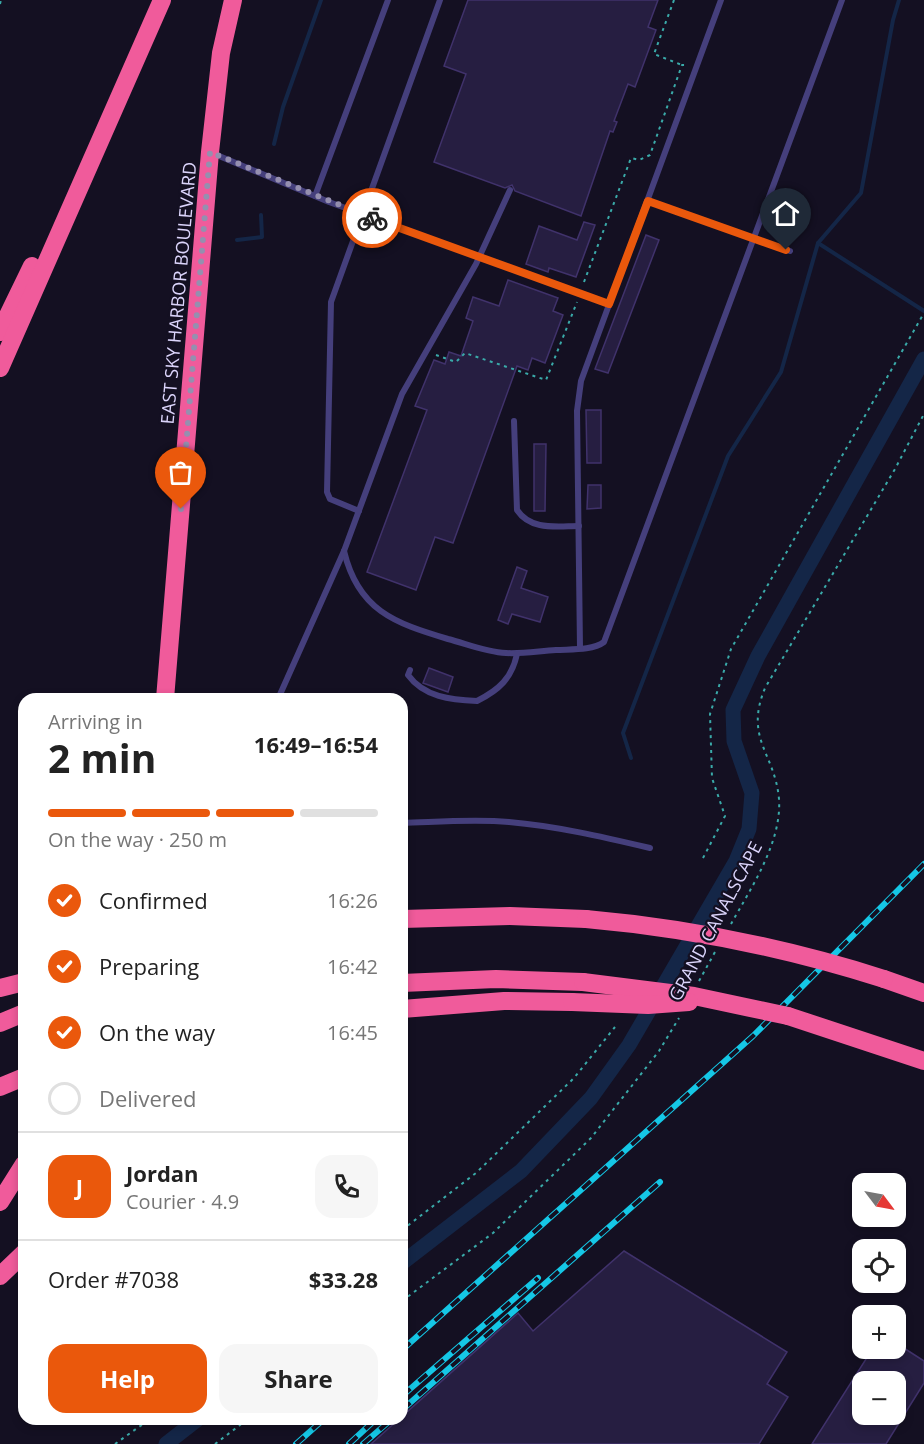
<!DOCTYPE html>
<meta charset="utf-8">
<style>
:root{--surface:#fff;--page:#f6f6f6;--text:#222;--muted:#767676;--line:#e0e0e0;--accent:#ea580c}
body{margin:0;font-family:"Open Sans",sans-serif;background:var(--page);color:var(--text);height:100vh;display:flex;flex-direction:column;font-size:22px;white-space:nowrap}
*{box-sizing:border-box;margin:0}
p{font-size:20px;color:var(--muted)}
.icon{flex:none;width:33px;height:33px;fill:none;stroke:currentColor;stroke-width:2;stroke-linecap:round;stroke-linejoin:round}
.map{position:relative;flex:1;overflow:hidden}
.details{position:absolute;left:18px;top:693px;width:390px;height:732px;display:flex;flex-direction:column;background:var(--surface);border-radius:18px;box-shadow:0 3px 9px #0003}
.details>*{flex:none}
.needle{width:39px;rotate:122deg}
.controls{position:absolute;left:852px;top:1173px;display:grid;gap:12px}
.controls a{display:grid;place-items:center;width:54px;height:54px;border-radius:12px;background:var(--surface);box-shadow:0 3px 9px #0003;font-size:30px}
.pin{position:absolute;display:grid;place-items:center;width:51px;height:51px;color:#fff;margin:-62px -26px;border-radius:50% 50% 50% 0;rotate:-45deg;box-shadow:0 0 6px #0007}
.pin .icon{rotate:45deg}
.courier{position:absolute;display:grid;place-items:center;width:60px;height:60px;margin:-30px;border:4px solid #ea580c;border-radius:50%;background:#fff;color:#222;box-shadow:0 2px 8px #0007}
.overview em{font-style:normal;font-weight:700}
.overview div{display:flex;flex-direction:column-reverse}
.overview{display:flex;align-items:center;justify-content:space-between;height:102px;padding:0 30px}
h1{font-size:39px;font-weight:700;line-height:45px}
.bar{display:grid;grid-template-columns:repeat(4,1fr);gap:9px 6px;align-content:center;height:72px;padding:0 30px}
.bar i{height:8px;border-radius:4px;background:var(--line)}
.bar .selected{background:var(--accent)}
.bar p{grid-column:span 4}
.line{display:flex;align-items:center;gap:15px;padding:0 30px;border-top:2px solid var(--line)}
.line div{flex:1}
.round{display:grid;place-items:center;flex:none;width:63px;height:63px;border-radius:18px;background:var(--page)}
ol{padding:0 30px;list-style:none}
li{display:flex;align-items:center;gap:18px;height:66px}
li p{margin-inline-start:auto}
li .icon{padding:6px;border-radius:50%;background:var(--accent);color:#fff;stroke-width:4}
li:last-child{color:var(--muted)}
li i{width:33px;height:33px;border:3px solid var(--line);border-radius:50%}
.primary-button{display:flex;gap:12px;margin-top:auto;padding:12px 30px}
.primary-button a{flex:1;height:69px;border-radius:18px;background:var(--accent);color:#fff;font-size:24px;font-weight:700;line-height:69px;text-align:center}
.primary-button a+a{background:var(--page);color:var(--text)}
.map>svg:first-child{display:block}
</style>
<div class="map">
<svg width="924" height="1444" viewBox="0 0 924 1444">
<rect width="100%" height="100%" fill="#141022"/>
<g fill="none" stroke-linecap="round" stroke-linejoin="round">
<g stroke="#142647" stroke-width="4">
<polyline points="274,144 283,107 321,0"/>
<polyline points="237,240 262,237 261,215"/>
<polyline points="818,243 924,311"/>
<polyline points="631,758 623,733 728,456 781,372 818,243 861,193 893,20 899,0"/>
</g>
<g stroke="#142647" stroke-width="15">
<polyline points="402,1263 521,1171 591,1098 629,1045 736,861 749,829 752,793 734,741 733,710 758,656 924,359"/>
<polyline points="166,1444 198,1419"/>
</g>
</g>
<g fill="#261e41" stroke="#40326b" stroke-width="1.5" fill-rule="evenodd">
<polygon points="468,0 658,0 648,27 656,30 635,87 628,84 614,121 617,122 613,132 610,131 581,216 515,191 512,185 505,188 434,162 466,74 444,66"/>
<polygon points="584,222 595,225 576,277 549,268 548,272 526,264 539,226 577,240"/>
<polygon points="646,235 659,240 608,373 595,369"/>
<polygon points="508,280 558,298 553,311 563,315 545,363 532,358 528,370 517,366 453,543 435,537 416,590 367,572 427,410 415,406 434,360 445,364 449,352 461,356 473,321 466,318 473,297 499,306"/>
<polygon points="586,410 601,410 601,463 587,463"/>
<polygon points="534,444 546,444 545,511 534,511"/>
<polygon points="588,485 601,485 601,508 587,509"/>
<polygon points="517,567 527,571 521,588 548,597 540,622 512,614 508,624 498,620"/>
<polygon points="429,668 453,677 448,692 423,683"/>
<polygon points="624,1251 787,1352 767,1384 788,1397 759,1444 371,1444 518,1313 533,1331"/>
<path d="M896,1343L924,1361V1383L886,1444H812L873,1348H896ZM862,1382H896V1414H862Z"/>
</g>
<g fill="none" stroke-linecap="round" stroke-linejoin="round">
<g stroke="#3aaaa9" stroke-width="2" stroke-dasharray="3 4.5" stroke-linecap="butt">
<polyline points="674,0 654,54 682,65"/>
<polyline points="0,4 1,0"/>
<polyline points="584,282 631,158 639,160 650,155 682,65 687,65"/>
<polyline points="436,355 456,362 465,353 546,380 577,302"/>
<polyline points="703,858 725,816 712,778 710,714 731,649 924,313"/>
<path d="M731,924C751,888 782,842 779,799C775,753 744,739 765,688L895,469L924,414"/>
<polyline points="699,981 715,952"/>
<polyline points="402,1230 476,1173 574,1078 615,1027"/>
<polyline points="402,1301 493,1233 591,1138 659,1051 679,1018"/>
<polyline points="115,1444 150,1419"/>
<polyline points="215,1444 248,1419"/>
</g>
<g stroke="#453f7c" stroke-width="6">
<polyline points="212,153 329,202 609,304"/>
<polyline points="315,196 388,0"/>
<polyline points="648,201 790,251"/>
<path d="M514,421L517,510C531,531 557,526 579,526"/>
<polyline points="359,511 330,499 327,492 331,302 440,0"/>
<path d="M344,551C358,610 394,623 448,639C467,644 486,652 506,653C522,654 539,651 556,650C570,649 592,651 604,642L842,0"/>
<polyline points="580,648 577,411 581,381 721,0"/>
<path d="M410,670L408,675C424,697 451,700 477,701C499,690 512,678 517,654"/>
<polyline points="278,699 344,551 402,394 476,264 510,190"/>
<path d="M402,823C437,822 473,819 509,822C556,826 603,837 650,848"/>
</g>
<g stroke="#f05b9b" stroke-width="18">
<polyline points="0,332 32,266"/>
<polyline points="0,368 162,0"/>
<polyline points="165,699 210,152 221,53 233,0"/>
<polyline points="402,919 510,916 586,919"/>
<polyline points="884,979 924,993"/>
<polyline points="402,983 496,979 583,982"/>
<polyline points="0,988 24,982"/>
<polyline points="402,1009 504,1001 572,1002"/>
<polyline points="788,1016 924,1061"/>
<polyline points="0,1023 24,1013"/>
<polyline points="0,1087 24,1077"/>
<polyline points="0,1202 24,1164"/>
<polyline points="0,1276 24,1253"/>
</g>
<defs>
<g id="rail">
<polyline points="402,1350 753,1036 924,864"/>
<polyline points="402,1396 538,1278"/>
<polyline points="402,1410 660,1182"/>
<polyline points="296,1444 324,1419"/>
<polyline points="349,1444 376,1419"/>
<polyline points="363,1444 392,1419"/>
</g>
</defs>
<use href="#rail" stroke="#15c7e6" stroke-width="6"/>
<use href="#rail" stroke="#141022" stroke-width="4" stroke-dasharray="11" stroke-linecap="butt"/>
<g stroke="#f05b9b" stroke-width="18">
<path d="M586,919C688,928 787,948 884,979"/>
<polyline points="583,982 694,996 788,1016"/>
<polyline points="572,1002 648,1005 689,1002"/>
</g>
</g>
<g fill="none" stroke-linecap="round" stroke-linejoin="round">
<polyline stroke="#958faf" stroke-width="6" stroke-dasharray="0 10.8" points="181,509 210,152 372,218"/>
<polyline stroke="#ea580c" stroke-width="8" points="372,218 609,304 648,201 786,250"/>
</g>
<g text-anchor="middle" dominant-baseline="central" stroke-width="4.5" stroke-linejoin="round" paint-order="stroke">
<g font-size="18" fill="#dbd4fb" stroke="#141022">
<text transform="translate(178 293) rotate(-85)">EAST SKY HARBOR BOULEVARD</text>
<text transform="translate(715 921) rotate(-62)">GRAND CANALSCAPE</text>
</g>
</g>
</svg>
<div class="controls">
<a><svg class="needle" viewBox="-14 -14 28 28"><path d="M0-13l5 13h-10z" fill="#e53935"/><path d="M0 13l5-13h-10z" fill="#767676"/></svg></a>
<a><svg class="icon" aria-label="locate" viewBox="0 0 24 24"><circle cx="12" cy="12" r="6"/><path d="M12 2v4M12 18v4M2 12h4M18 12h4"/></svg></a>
<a>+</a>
<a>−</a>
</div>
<div class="pin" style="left:181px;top:509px;background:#ea580c"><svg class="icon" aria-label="bag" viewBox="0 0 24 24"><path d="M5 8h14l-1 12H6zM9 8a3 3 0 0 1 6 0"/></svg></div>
<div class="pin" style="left:786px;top:250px;background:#1f2937"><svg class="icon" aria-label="home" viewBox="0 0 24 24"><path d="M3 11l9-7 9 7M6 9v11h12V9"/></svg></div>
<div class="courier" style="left:372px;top:218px"><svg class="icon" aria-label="bike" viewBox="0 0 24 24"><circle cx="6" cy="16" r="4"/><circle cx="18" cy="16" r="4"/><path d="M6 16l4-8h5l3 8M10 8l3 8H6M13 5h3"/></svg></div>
<section class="details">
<div class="overview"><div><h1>2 min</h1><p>Arriving in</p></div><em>16:49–16:54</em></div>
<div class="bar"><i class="selected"></i><i class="selected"></i><i class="selected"></i><i></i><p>On the way · 250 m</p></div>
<ol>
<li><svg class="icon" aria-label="check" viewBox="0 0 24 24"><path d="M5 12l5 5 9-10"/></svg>Confirmed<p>16:26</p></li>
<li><svg class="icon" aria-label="check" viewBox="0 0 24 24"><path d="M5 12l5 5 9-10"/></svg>Preparing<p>16:42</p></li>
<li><svg class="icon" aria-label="check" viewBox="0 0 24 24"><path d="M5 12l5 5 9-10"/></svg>On the way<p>16:45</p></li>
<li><i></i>Delivered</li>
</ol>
<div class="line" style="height:108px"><b class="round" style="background:var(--accent);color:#fff">J</b><div><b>Jordan</b><p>Courier · 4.9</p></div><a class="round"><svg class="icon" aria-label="phone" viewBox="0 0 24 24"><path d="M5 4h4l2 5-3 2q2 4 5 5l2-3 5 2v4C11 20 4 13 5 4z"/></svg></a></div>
<div class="line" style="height:78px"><div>Order #7038</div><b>$33.28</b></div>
<div class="primary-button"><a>Help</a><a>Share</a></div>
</section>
</div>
